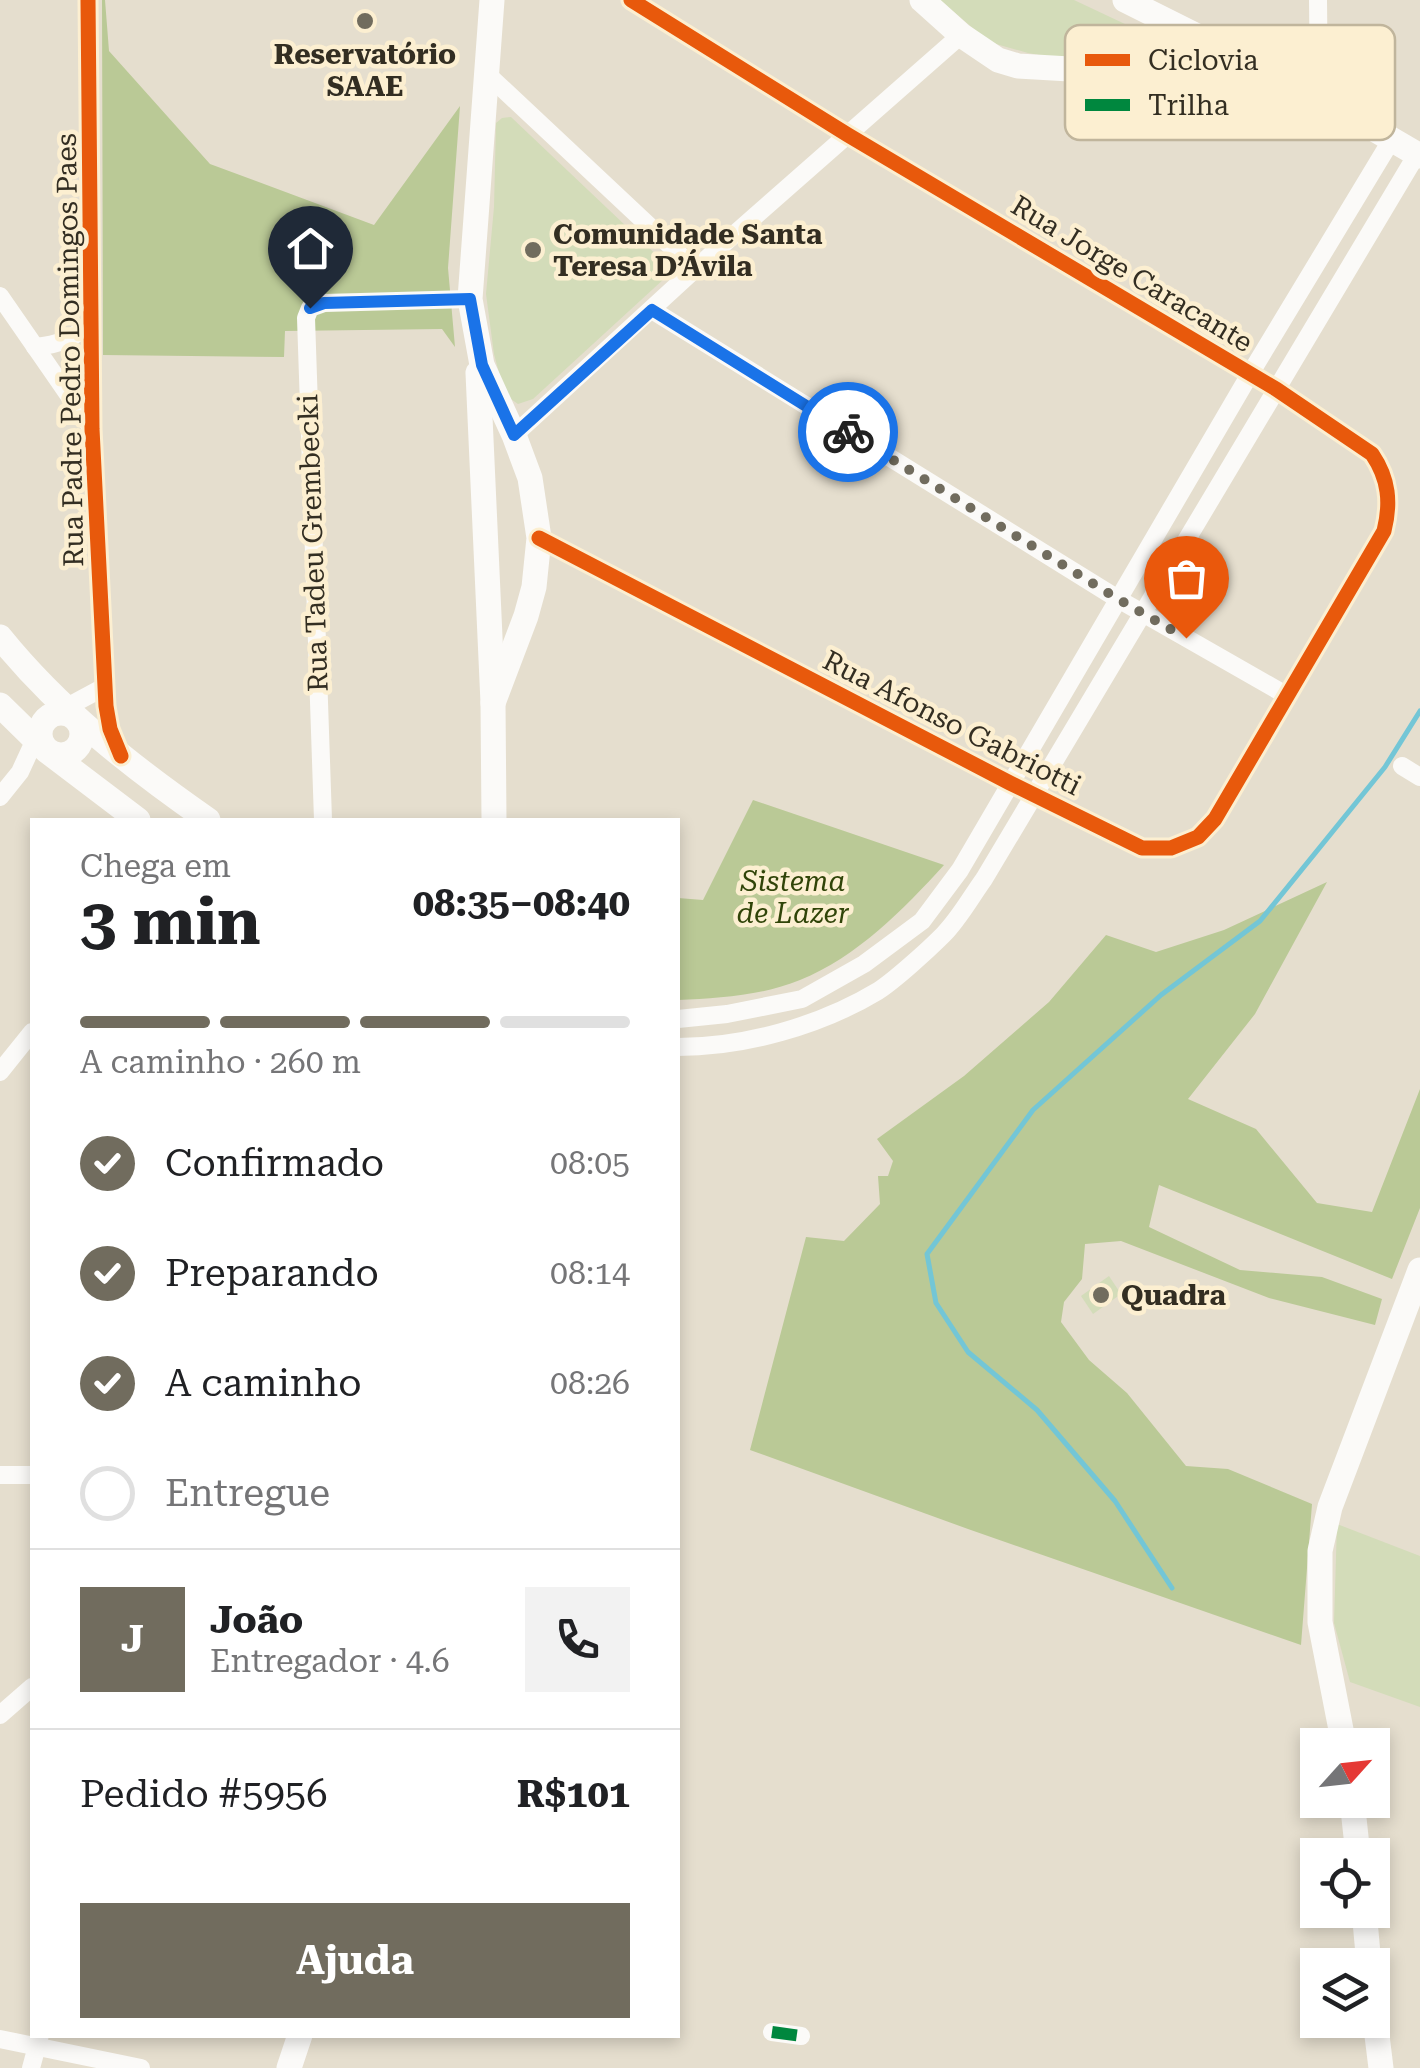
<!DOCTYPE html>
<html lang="pt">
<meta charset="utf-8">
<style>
:root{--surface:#fff;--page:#f2f2f2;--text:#202124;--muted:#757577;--line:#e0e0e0;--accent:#716c5e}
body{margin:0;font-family:"Roboto Serif",serif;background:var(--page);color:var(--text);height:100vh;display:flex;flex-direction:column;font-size:38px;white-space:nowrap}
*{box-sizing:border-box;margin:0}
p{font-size:32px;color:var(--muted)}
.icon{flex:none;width:55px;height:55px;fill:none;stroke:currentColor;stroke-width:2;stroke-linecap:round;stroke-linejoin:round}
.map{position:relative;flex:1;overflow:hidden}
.details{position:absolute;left:30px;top:818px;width:650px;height:1220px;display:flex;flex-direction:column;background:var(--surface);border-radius:0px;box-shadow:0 5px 15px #0003}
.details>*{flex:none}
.needle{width:65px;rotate:63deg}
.buttons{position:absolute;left:1300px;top:1728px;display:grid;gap:20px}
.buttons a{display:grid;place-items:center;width:90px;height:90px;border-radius:0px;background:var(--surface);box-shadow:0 5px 15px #0003;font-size:50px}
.pin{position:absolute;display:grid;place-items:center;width:85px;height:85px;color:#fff;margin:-102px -42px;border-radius:50% 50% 50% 0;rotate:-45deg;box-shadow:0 0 10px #0007}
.pin .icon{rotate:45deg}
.courier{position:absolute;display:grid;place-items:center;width:100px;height:100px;margin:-50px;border:8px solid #1a73e8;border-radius:50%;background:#fff;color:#222;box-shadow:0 2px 12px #0007}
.summary em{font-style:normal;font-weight:700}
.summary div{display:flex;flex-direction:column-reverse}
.summary{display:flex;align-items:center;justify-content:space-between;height:170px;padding:0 50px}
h1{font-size:65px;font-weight:700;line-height:75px}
.bar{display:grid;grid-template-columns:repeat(4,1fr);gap:15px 10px;align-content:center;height:120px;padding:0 50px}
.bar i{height:12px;border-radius:8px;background:var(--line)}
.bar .current{background:var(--accent)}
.bar p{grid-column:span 4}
.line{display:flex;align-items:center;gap:25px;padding:0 50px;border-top:2px solid var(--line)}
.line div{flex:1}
.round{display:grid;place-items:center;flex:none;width:105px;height:105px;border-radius:0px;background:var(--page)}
ol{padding:0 50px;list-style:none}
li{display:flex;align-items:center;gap:30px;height:110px}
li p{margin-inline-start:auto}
li .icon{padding:10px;border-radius:50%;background:var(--accent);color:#fff;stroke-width:4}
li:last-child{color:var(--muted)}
li i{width:55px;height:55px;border:5px solid var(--line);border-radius:50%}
.button{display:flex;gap:20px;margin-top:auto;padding:20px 50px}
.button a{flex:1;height:115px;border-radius:0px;background:var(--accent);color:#fff;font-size:40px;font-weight:700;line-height:115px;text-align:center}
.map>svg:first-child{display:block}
</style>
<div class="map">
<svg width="1420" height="2068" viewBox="0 0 1420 2068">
<rect width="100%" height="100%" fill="#e5dece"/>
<g fill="#d3dcb9">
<polygon points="940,0 1074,0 1161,41 1115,57 1067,60 1028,53 989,42"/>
<polygon points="511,117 665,263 668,270 665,278 533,399 518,404 505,395 494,354 486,294 494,207 496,123 502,118"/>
<polygon points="1109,1276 1121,1294 1093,1314 1081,1296"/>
<polygon points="1337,1524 1420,1556 1420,1707 1350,1682 1334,1623"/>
</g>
<g fill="#bac996">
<polygon points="102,0 105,0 109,51 210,164 374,225 460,106 448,268 455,347 442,329 285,331 284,357 103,355"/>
<path d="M753,800L944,865C903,910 857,957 800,980C761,996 718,998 678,1000V898L703,900Z"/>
<polygon points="1327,882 1255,1014 1188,1099 1256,1129 1317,1203 1372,1212 1420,1089 1420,1208 1392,1279 1159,1185 1149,1227 1240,1270 1322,1277 1382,1299 1375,1325 1269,1298 1121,1241 1085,1244 1082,1279 1064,1302 1061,1322 1089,1360 1127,1393 1186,1466 1228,1469 1312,1504 1301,1645 968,1529 750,1450 806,1237 844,1241 880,1204 878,1176 888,1176 893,1161 877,1139 964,1076 1049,1002 1106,935 1156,952 1224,930"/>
</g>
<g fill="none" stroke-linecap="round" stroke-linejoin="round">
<polyline stroke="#73c6d6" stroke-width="5" points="1172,1588 1115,1501 1037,1410 968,1352 936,1303 927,1254 1033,1110 1161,995 1260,921 1385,767 1420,711"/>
<g stroke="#fbfaf8" stroke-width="18">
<polyline points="88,0 92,429 106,706 110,729 120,752"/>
<polyline points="1318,0 1319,97"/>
<polyline points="487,74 695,269"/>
<polyline points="0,296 92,429"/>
<polyline points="652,310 1118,599 1286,695"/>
<path d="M35,347C58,345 75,338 91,322"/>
<polyline points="514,435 695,269 961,35"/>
<path d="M539,538L1010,783L1142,848H1171L1198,837L1215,819L1384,531C1391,503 1389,479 1372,454L1276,389L848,135L631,0"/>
<polyline points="54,714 106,686"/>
<polyline points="1402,766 1420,777"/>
<polyline points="0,797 20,772 38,733"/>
<polyline points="323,820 306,318 310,308 324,303 470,299"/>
<polyline points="678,1019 727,1014 802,999 864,964 922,921 960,870 1250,374 1392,139"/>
<path d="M678,1047C744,1047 820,1026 878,991C895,980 928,950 943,935C959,919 971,897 984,879L1417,154"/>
<polyline points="0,1072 32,1032"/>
<polyline points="0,1475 32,1475"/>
<polyline points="0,1715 32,1687"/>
<polyline points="772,2032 801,2036"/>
<polyline points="0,2039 141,2068"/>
<polyline points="31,2068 40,2035"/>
</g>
<g stroke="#fbfaf8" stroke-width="25">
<polyline points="492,0 470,299 482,365 514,435 530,478 539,538 534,587 526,616 493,703"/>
<polyline points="922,0 961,35 998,60 1018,66 1087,70 1203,58 1247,62"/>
<polyline points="1125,0 1319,97 1420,156"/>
<polyline points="478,373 493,703 494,820"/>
<path d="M0,637C59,710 132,767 208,820"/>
<polyline points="0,705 47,751 138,820"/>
<circle cx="61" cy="734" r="21"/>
<polyline points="1344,1745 1320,1622 1320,1551 1330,1507 1420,1270"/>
<polyline points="1352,1800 1358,1855"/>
<polyline points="1364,1910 1369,1965"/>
<polyline points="1372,1995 1381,2068"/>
<polyline points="289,2068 300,2035"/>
</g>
<polyline stroke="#00873e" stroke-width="12" stroke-dasharray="25 12" stroke-linecap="butt" points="772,2032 801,2036"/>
<defs>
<g id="cycleway">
<polyline points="88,0 92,429 106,706 110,729 121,756"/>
<path d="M539,538L1010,783L1142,848H1171L1198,837L1215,819L1384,531C1391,503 1389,479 1372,454L1276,389L848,135L631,0"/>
</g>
</defs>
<use href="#cycleway" stroke="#fcefd1" stroke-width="21"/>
<use href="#cycleway" stroke="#e8590c" stroke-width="15"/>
</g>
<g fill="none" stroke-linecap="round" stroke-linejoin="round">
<polyline stroke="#716c5e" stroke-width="10" stroke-dasharray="0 18" points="848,432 1118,599 1186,638"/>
<polyline stroke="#1a73e8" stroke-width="12" points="310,308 324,303 470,299 482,365 514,435 652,310 848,432"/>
</g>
<g fill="#716c5e" stroke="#fcefd1" stroke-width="4">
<circle cx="365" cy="21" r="10"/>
<circle cx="533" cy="250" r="10"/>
<circle cx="1101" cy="1295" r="10"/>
</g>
<g text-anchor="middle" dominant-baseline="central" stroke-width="9" stroke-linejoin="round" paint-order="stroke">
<g font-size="28" font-weight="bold" fill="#332e22" stroke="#fcefd1" text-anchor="start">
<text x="365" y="54" text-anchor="middle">Reservatório<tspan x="365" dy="32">SAAE</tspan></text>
<text x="553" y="234">Comunidade Santa<tspan x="553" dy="32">Teresa D’Ávila</tspan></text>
<text x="1121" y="1295">Quadra</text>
</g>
<g font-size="28" fill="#332e22" stroke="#fcefd1">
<text transform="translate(1132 274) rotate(31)">Rua Jorge Caracante</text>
<text transform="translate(70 350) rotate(-91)">Rua Padre Pedro Domingos Paes</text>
<text transform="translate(313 543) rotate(-92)">Rua Tadeu Grembecki</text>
<text transform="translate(952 723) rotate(27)">Rua Afonso Gabriotti</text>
</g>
<g font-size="28" font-style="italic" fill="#304408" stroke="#fcefd1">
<text x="793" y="881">Sistema<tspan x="793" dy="32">de Lazer</tspan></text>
</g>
</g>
<rect x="1065" y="25" width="330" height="115" rx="15" fill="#fcefd1" stroke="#c0b59c" stroke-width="2.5"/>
<rect x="1085" y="54" width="45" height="12" fill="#e8590c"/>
<rect x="1085" y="99" width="45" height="12" fill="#00873e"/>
<g font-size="28" fill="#332e22">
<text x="1148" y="70">Ciclovia</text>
<text x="1148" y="115">Trilha</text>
</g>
</svg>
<div class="buttons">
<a><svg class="needle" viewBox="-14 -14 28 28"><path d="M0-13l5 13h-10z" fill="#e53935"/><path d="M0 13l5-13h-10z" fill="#757577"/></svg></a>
<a><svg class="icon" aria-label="locate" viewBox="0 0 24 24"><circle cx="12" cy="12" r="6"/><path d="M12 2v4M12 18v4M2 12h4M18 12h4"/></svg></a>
<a><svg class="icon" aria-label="layers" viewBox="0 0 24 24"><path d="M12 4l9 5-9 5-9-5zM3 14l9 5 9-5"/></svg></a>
</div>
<div class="pin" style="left:1186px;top:638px;background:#ea580c"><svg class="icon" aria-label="bag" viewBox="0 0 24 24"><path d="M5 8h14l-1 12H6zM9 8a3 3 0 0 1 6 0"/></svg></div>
<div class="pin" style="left:310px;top:308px;background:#1f2937"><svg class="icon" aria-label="home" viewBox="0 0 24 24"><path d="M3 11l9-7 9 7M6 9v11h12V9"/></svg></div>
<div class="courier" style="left:848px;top:432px"><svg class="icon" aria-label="bike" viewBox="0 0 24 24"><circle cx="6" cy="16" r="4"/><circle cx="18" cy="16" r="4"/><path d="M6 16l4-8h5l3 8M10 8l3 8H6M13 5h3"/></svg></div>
<section class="details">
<div class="summary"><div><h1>3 min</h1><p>Chega em</p></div><em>08:35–08:40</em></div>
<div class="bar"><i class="current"></i><i class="current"></i><i class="current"></i><i></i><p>A caminho · 260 m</p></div>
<ol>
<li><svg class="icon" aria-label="check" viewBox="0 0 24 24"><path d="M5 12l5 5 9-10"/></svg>Confirmado<p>08:05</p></li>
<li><svg class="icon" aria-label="check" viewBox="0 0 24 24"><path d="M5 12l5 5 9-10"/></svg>Preparando<p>08:14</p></li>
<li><svg class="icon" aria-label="check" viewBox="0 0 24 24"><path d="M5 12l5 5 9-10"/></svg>A caminho<p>08:26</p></li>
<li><i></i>Entregue</li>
</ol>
<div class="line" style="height:180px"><b class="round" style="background:var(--accent);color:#fff">J</b><div><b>João</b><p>Entregador · 4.6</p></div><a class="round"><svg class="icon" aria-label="phone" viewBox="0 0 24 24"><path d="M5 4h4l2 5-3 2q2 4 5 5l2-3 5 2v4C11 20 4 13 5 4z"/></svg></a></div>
<div class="line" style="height:130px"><div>Pedido #5956</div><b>R$101</b></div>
<div class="button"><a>Ajuda</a></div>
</section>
</div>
